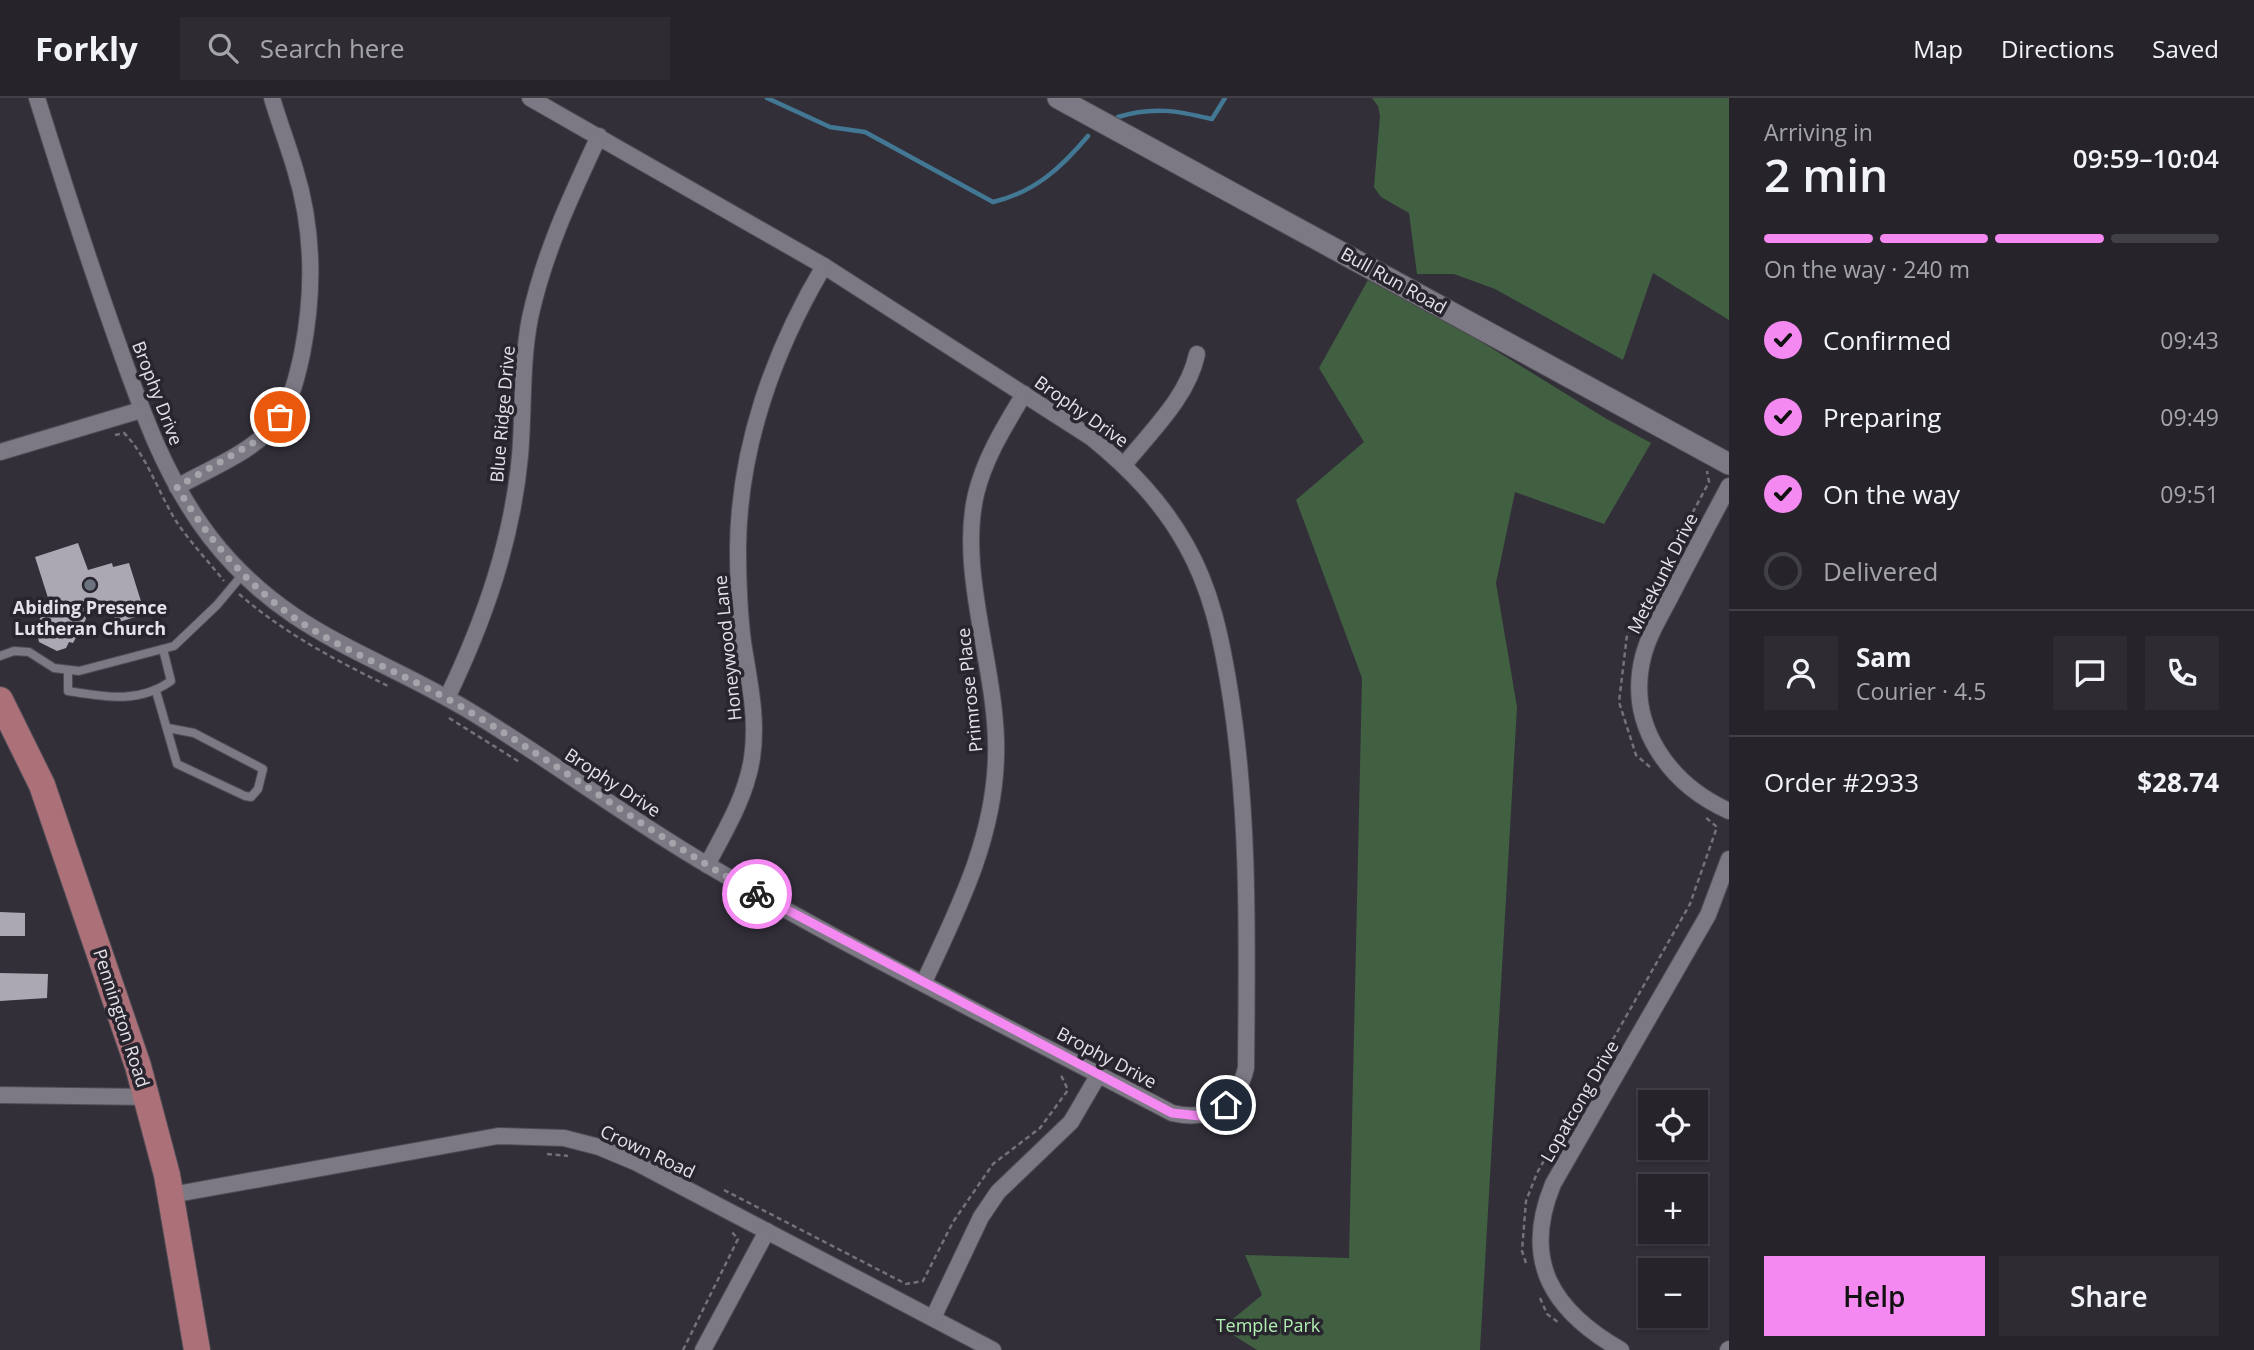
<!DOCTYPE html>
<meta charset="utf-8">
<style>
:root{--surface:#26232b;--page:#2e2b33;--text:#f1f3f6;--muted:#a4a4a9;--line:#424047;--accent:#f489f1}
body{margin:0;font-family:"Open Sans",sans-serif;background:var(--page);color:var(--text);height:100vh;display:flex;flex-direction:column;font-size:26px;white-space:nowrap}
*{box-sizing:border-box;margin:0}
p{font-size:23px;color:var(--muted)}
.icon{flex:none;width:38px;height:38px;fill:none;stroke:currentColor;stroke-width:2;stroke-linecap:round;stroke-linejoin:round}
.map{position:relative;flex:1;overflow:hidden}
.drawer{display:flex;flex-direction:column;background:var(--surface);width:525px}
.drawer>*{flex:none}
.buttons{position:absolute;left:1638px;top:992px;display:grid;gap:14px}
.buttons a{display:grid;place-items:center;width:70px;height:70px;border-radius:0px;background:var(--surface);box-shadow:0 2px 5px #0004,0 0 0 2px var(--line);font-size:35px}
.pin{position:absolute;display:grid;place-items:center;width:60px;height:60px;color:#fff;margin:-30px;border:4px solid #fff;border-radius:50%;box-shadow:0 2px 7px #0007}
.courier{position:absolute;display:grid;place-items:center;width:70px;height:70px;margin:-35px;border:5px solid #f489f1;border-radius:50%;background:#fff;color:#222;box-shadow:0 2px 9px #0007}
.summary em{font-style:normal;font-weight:600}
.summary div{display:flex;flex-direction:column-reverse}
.summary{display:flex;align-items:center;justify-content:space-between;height:119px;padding:0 35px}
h1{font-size:46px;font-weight:600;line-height:52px}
.bar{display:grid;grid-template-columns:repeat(4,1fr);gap:10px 7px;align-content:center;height:84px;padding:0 35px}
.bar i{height:9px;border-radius:5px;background:var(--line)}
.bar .on{background:var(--accent)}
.bar p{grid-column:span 4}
.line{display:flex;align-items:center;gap:18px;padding:0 35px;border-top:2px solid var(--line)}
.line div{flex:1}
.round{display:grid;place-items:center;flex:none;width:74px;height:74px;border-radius:0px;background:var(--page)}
ol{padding:0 35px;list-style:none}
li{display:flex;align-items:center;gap:21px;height:77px}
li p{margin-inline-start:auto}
li .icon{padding:7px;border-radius:50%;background:var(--accent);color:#111;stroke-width:4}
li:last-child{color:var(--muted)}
li i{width:38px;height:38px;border:4px solid var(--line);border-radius:50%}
.cta{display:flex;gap:14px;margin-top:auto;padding:14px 35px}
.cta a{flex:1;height:80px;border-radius:0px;background:var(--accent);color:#111;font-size:28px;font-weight:600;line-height:80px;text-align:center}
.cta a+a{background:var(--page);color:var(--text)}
header{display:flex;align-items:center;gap:42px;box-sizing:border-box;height:98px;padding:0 35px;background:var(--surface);border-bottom:2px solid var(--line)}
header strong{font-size:33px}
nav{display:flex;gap:38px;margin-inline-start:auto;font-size:24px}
.search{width:490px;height:63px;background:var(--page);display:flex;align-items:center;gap:18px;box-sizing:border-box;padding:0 24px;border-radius:0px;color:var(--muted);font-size:26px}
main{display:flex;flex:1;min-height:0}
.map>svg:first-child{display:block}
</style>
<header>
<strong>Forkly</strong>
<div class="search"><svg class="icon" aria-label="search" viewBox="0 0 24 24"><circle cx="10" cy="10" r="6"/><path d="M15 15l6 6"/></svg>Search here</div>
<nav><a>Map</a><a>Directions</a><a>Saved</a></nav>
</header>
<main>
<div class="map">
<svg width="1729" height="1252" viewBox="0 0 1729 1252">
<rect width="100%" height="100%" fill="#322f39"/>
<g fill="#416042">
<polygon points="1372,0 1729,0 1729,222 1653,175 1623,262 1495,191 1454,176 1417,176 1409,115 1381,99 1374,89 1380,18 1378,8"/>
<polygon points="1368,182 1480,243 1605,320 1651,345 1604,426 1515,394 1496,485 1517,609 1480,1252 1257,1252 1222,1230 1262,1197 1245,1157 1349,1160 1362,580 1296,402 1364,344 1319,270"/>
</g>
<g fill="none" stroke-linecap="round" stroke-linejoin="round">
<g stroke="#437894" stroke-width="4.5">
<path d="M767,0L830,29L865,34L993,104C1035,94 1061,70 1088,38"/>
<path d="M1118,19C1153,8 1178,13 1212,21L1225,0"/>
</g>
</g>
<g fill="#aba7b3">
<polygon points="78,445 88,472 112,465 113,469 129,465 145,516 116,525 109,503 83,511 86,521 73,545 69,544 66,550 57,553 39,544 37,534 40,529 37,526 49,503 35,459"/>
<polygon points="0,814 25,815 25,838 0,838"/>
<polygon points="0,875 48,876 47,900 0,903"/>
</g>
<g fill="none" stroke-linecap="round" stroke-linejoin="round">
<defs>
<g id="service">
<polyline points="0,558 14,553 29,554 54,570 79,573 174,548 217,507 243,476"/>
<path d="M68,572V593C106,599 138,606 171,583L163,551"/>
<polyline points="156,593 177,666 245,698 251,699 258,691 263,671 194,635 168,630"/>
</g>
<g id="minor">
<path d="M37,0C62,80 87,158 115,237C140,308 164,379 210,439C284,535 371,554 468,612C551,662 628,721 711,769C861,857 1018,934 1172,1015C1209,1024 1237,1007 1246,970C1247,842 1250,715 1229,588C1221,539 1211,491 1186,447C1162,404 1130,371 1092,340L824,168L530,0"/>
<polyline points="0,354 141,312"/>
<path d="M1124,367C1151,333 1188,299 1197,256"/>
<path d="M1729,388C1711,422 1692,457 1674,492C1663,514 1649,535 1643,559C1626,627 1669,686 1729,713"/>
<path d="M177,389C207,372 243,358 268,334C289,313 296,284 302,256C314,195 314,132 295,71C288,47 279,24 272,0"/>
<path d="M447,600C484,523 512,444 520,358C524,312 521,266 530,220C544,155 571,98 599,38"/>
<path d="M707,767C725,733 746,699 752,660C758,620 749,583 743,544C739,513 738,480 738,449C739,349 774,252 824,168"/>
<path d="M924,884C958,811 994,741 996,659C999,575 957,476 976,396C985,359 1005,328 1024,296"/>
<polyline points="0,997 147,999"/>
<polyline points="171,1097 498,1038 564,1040 599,1049 635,1064 993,1252"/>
<polyline points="933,1220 981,1119 998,1094 1071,1024 1099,976"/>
<polyline points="703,1252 767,1133"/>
<path d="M1621,1252C1553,1213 1521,1164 1553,1086L1708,817L1729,761"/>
<polyline points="1728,1252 1729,1251"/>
</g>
<polyline id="tertiary" points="1058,0 1729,366"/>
<polyline id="primary" points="0,602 42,687 138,968 167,1077 197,1252"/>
</defs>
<use href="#service" stroke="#4f4c54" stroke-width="10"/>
<use href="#minor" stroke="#4f4c54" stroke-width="18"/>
<use href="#tertiary" stroke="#4f4c54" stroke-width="23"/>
<use href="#primary" stroke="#4f4c54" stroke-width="28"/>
<g stroke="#737179" stroke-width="2.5" stroke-dasharray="5 3.5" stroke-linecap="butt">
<path d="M115,337L124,335C147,358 158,394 176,423C190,444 208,463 224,483"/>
<path d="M239,496C284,535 335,562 388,588"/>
<polyline points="449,620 521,665"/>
<polyline points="1650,669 1636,657 1619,604 1627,537 1709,384 1707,373"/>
<polyline points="547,1056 568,1058"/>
<polyline points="724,1092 906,1186 923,1183 953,1124 993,1066 1040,1030 1068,992 1060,975"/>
<polyline points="1526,1165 1522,1153 1526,1103 1537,1075 1690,806 1717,729 1704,718"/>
<polyline points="1540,1200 1547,1216 1559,1225"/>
<polyline points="683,1252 738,1141 731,1133"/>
</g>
<use href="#service" stroke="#7c7884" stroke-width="8"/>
<use href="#minor" stroke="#7c7884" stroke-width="16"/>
<use href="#tertiary" stroke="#7c7884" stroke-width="21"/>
<use href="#primary" stroke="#ac7079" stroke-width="26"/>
</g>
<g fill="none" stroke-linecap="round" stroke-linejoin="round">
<path stroke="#a6a4ab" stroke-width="7" stroke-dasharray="0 12.6" d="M280,319L258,342L177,389C211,446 256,498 315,533C365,563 420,583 470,614C567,672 658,741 757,796"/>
<polyline stroke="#f489f1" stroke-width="9" points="757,796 1172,1015 1200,1018 1226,1007"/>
</g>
<circle fill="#6b7280" stroke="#28252e" stroke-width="2.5" cx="90" cy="487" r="7"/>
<g text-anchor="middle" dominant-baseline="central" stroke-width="7" stroke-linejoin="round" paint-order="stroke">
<g font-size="18" fill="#e5e3e9" stroke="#28252e">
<text transform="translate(1394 182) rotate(29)">Bull Run Road</text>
<text transform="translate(158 295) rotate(69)">Brophy Drive</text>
<text transform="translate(1082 313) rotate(35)">Brophy Drive</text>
<text transform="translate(502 316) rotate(-85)">Blue Ridge Drive</text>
<text transform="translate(1662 475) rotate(-63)">Metekunk Drive</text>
<text transform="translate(727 550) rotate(-96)">Honeywood Lane</text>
<text transform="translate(969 592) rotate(-96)">Primrose Place</text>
<text transform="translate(613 684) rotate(33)">Brophy Drive</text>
<text transform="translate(122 920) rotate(72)">Pennington Road</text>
<text transform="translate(1107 959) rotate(28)">Brophy Drive</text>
<text transform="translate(1579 1003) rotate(-60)">Lopatcong Drive</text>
<text transform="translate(648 1053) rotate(25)">Crown Road</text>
</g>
<g font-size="18" font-weight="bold" fill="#e5e3e9" stroke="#28252e">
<text x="90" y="509">Abiding Presence<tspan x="90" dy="21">Lutheran Church</tspan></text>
</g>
<g font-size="18" fill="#b1eeb2" stroke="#28252e">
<text x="1268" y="1227">Temple Park</text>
</g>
</g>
</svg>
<div class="buttons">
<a><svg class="icon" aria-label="locate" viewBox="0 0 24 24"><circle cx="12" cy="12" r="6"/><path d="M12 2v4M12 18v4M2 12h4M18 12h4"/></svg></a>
<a>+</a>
<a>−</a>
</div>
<div class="pin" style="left:280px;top:319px;background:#ea580c"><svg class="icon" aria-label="bag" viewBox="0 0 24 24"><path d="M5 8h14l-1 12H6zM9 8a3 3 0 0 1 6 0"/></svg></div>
<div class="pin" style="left:1226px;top:1007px;background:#1f2937"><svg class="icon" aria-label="home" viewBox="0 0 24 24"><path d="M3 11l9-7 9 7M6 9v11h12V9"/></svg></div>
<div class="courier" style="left:757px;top:796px"><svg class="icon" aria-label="bike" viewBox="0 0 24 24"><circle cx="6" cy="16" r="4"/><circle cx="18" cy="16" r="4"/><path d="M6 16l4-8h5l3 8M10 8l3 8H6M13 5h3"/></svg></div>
</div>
<section class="drawer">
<div class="summary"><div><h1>2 min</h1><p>Arriving in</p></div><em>09:59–10:04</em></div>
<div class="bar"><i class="on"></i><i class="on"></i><i class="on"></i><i></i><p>On the way · 240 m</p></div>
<ol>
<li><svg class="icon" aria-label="check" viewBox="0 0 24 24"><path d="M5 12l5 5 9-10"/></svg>Confirmed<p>09:43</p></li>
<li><svg class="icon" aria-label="check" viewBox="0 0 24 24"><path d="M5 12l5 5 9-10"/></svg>Preparing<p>09:49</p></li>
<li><svg class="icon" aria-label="check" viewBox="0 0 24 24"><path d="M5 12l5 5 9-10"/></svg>On the way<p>09:51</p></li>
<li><i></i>Delivered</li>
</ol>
<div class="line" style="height:126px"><a class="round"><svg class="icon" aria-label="person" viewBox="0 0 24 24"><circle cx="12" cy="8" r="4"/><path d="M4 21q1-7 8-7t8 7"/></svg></a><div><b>Sam</b><p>Courier · 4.5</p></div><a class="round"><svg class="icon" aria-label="chat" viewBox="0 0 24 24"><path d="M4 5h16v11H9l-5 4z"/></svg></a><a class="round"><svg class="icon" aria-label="phone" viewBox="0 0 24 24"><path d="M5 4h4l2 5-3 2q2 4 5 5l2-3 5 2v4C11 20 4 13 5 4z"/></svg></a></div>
<div class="line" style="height:91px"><div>Order #2933</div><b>$28.74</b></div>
<div class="cta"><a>Help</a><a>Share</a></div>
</section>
</main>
